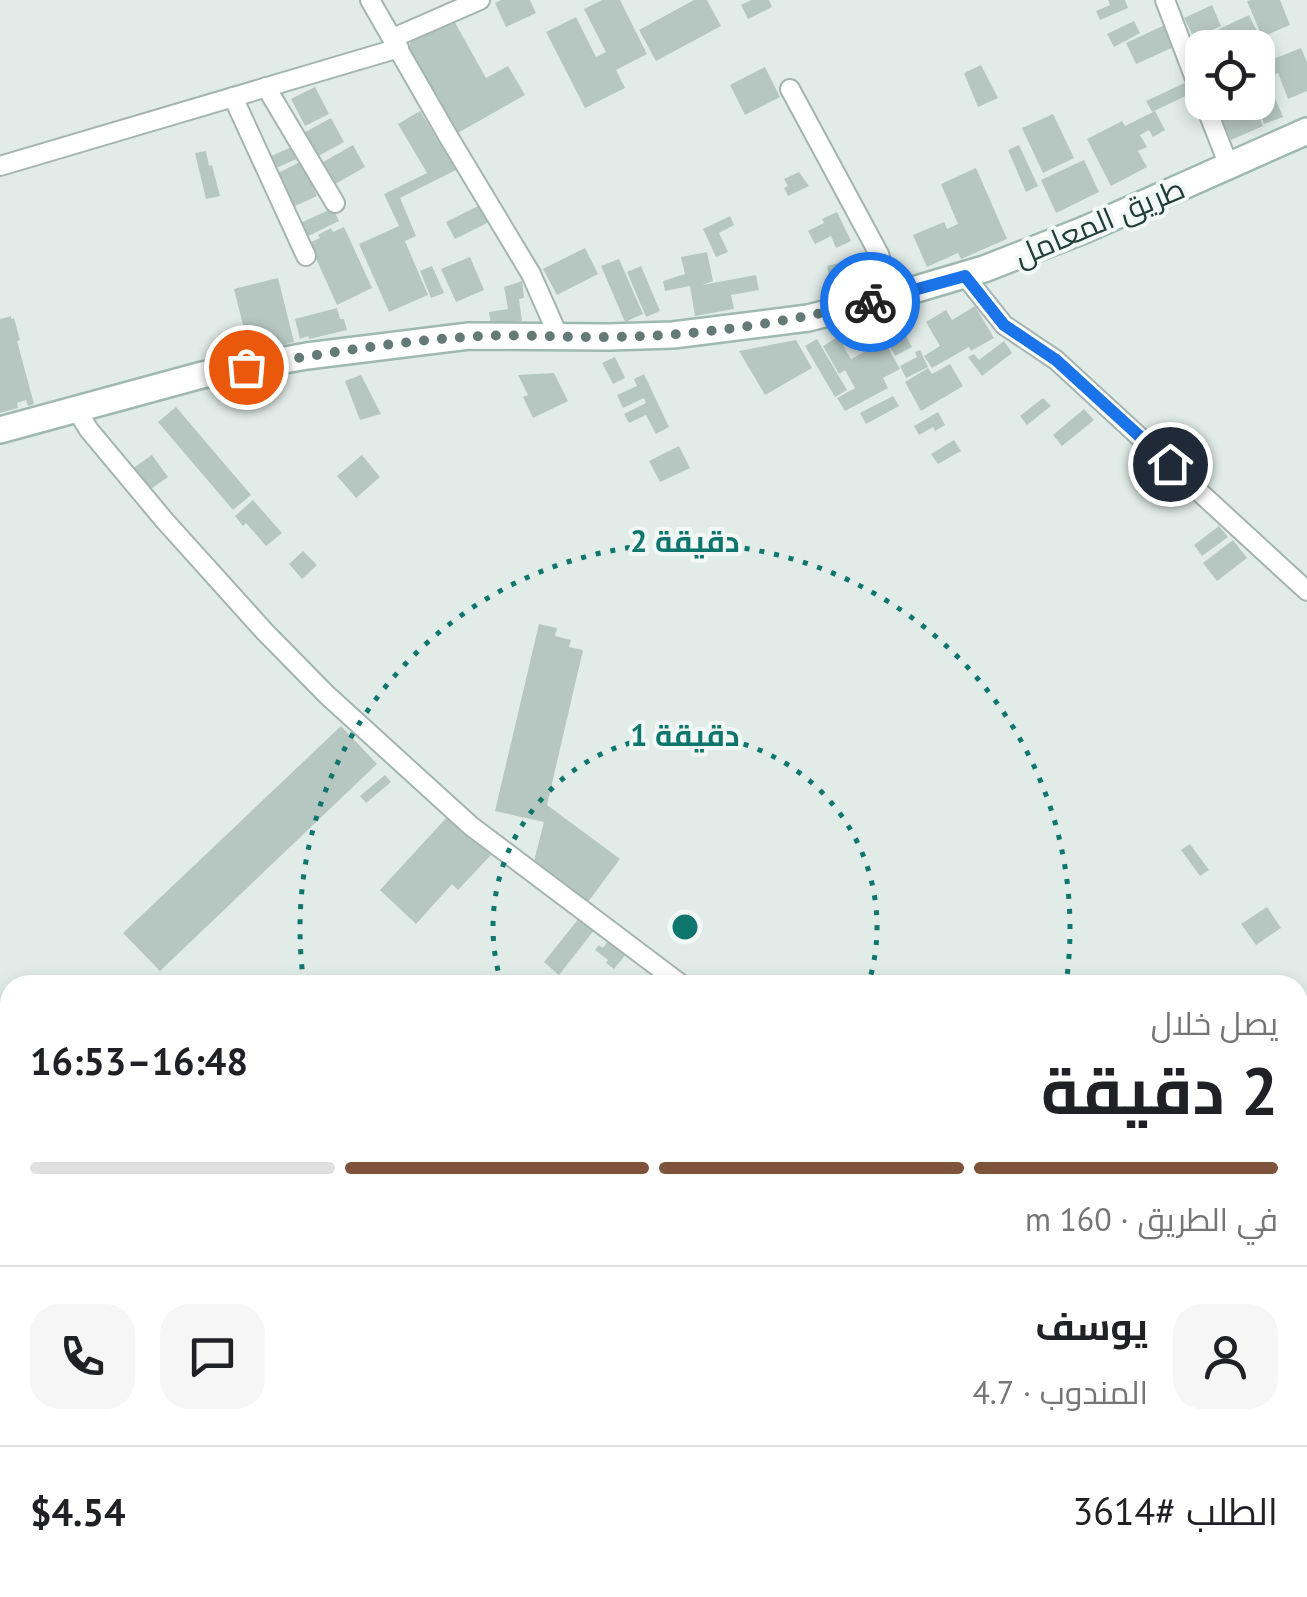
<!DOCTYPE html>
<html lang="ar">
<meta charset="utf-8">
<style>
:root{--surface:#fff;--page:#f6f6f6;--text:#202124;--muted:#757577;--line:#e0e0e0;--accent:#7f523b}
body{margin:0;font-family:"PT Sans",Cairo,sans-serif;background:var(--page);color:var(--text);direction:rtl;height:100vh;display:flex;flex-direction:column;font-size:38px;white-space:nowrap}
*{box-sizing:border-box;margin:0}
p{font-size:32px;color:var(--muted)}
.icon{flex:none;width:55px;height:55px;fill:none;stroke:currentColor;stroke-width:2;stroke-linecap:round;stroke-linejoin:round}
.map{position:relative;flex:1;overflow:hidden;direction:ltr}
.sheet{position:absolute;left:0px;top:975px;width:1308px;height:622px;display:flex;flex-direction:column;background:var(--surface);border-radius:30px 30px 0 0;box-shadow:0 5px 15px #0003;direction:rtl}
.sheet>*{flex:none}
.buttons{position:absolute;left:1185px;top:30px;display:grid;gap:20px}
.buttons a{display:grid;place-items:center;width:90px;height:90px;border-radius:20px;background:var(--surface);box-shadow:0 5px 15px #0003;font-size:50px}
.pin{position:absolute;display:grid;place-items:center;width:85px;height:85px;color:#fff;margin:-42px;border:5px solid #fff;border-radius:50%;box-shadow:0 2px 10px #0007}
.courier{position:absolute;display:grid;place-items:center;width:100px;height:100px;margin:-50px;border:8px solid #1a73e8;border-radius:50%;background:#fff;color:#222;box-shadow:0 2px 12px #0007}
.head em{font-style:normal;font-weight:700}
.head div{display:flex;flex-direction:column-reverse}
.head{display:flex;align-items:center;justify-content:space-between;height:170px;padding:0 30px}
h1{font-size:65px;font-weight:700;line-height:75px}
.bar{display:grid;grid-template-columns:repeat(4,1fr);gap:15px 10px;align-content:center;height:120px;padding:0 30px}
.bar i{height:12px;border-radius:8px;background:var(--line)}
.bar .on{background:var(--accent)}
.bar p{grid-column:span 4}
.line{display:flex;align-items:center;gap:25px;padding:0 30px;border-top:2px solid var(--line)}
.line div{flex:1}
.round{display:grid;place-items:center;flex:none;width:105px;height:105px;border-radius:30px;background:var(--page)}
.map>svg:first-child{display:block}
</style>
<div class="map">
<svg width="1307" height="1597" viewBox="0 0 1307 1597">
<rect width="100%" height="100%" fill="#e1ece8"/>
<g fill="#b6c7c1">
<polygon points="501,0 530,0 536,13 506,27 495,3"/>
<polygon points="602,0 620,0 647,54 616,70 625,88 585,108 546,32 576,17 596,57 606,52 584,9"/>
<polygon points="694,0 707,0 721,26 656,61 639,30"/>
<polygon points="751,0 769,0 772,7 748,19 741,5"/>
<polygon points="1108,0 1125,0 1128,8 1100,20 1096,11 1110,5"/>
<polygon points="1251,0 1280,0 1290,25 1262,37 1247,1"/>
<polygon points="1212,5 1221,26 1194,38 1184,18"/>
<polygon points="1249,15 1262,41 1249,48 1225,48 1217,30"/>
<polygon points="453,19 486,78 508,66 525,95 456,134 409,47 412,38"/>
<polygon points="1134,21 1140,33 1114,47 1107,34"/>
<polygon points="1167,24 1176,46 1136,64 1126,43"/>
<polygon points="1301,48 1307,62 1307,91 1288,99 1278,73 1265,79 1258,61 1258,55 1267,51 1271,60"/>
<polygon points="981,65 998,98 978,107 964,73"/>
<polygon points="765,67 780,97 745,115 730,85"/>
<polygon points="1267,79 1283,117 1264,124 1257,107 1265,103 1262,96 1258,98 1258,83"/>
<polygon points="1189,81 1194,92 1152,112 1146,101"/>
<polygon points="315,87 329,114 305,126 291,99"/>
<polygon points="1239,102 1253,102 1263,126 1231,140 1220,115 1241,106"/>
<polygon points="420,111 456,170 400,198 416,236 405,241 428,295 389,312 359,244 399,226 384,194 427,173 398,124"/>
<polygon points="1155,111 1165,130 1153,137 1149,130 1140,135 1147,147 1138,151 1147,167 1111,186 1087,139 1122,121 1125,126"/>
<polygon points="1053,114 1074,158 1043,173 1022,128"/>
<polygon points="331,118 344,142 313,159 300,135"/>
<polygon points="296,145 301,157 274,169 269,157"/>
<polygon points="353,145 365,167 330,187 318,165"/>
<polygon points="1019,145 1038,186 1026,192 1008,150"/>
<polygon points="206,151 209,166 212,165 220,196 206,199 195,153"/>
<polygon points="1084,160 1099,192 1056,213 1041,180"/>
<polygon points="302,161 317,196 291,208 276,174"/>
<polygon points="976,168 1007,239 961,259 958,253 927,267 913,235 944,222 947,229 958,224 941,184"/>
<polygon points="799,172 809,186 788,196 784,188 788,186 784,179"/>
<polygon points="482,204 491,221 455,239 446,222"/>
<polygon points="333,208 339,221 302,239 296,225"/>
<polygon points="837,212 851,241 836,248 831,236 815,244 808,231 824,223 822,219"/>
<polygon points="730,216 734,225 719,233 728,252 716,257 703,229"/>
<polygon points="344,227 372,288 337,305 309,243 320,238 318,235 331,228 333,232"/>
<polygon points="585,248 598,274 557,295 543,269"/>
<polygon points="707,252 713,281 702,285 756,275 759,290 731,295 734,309 695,316 690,286 665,291 663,281 685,274 681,257"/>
<polygon points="869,254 878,283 868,287 858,258"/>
<polygon points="470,257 484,290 456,302 441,269"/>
<polygon points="619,259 643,314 625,322 601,266"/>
<polygon points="847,261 850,275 830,279 827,266"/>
<polygon points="432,266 444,293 431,298 420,271"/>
<polygon points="641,266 660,311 646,317 627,272"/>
<polygon points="278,278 294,342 250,353 234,289"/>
<polygon points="522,281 524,298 519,299 522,321 491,326 489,312 508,309 504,287"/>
<polygon points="975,306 994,338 971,351 969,347 932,368 924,356 940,346 926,322 946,310 952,320"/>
<polygon points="337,308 340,319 344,319 347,330 309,339 308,336 300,339 295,319"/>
<polygon points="882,313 886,319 894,314 912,347 895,356 874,317"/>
<polygon points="11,316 11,319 14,318 20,340 17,341 34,404 28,406 26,400 17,403 18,408 0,413 0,319"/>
<polygon points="874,321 883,336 876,340 875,336 863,342 857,330"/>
<polygon points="838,337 851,359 868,350 865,345 872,341 873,344 883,338 900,369 883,378 888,388 845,411 837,398 855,388 845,370 839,374 823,346"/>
<polygon points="817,339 847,390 835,397 805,346"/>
<polygon points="796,340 812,368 765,395 739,351"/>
<polygon points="1004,341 1012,353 982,376 968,357 974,354 979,360"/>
<polygon points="920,350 928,367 906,378 900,366 917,357 915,352"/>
<polygon points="615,357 625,378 613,384 602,363"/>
<polygon points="950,364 963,386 921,411 905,382 928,368 932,374"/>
<polygon points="554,373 568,401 533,418 523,397 528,395 518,375"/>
<polygon points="644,374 669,427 656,434 646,415 629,423 624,414 646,403 644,398 623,408 617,395 637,386 634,379"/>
<polygon points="361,375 381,414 360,420 345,381"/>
<polygon points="893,396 899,406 866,424 860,413"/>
<polygon points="1043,398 1051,406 1027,425 1020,416"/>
<polygon points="176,407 251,495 233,510 158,422"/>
<polygon points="1084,409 1094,420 1062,446 1053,435"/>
<polygon points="938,412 945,425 935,431 933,427 919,435 914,426"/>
<polygon points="954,440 961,451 938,464 931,454"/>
<polygon points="679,446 690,468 660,482 649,461"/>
<polygon points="152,455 168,477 145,493 129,471"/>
<polygon points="362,455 380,477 356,498 337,476"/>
<polygon points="253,500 282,533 266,546 246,523 243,526 235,516"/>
<polygon points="1219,526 1228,537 1202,556 1194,545"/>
<polygon points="1233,540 1247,558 1217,581 1203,563"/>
<polygon points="303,551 317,565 302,579 289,564"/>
<polygon points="539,624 557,628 555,636 571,640 569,647 583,650 547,805 620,859 588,902 534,861 544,822 495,811"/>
<polygon points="341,726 377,764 160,971 123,933"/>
<polygon points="385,775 391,782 366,803 360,796"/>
<polygon points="448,816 491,855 458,890 452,884 416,924 380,890"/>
<polygon points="1190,844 1209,870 1200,876 1181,850"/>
<polygon points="1267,907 1281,928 1256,945 1241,924"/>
<polygon points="580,917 595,929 559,975 544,962"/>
<polygon points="607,942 617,949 619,947 627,953 614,969 606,963 608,960 595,950 599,945 603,948"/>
<polygon points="812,1588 859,1588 841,1595 841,1597 789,1597"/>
</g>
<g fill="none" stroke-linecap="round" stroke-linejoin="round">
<defs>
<g id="street">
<polyline points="370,0 448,136 531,274 558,335"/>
<polyline points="1165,0 1202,97"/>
<polyline points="393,38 480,0"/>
<polyline points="266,87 335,203"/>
<polyline points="790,89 879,254 892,296"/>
<polyline points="233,97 306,256"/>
<polyline points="1204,102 1229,166"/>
<polyline points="0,166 399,48"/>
<polyline points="965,276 1004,325 1056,360 1307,591"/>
<polyline points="76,409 89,430 165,521 265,632 327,695 471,826 682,985"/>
<polyline points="0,1222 10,1233"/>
<polyline points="1298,1270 1307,1267"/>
<polyline points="390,1588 410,1597"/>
<polyline points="589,1597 607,1588"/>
</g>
<polyline id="secondary" points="0,430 202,375 307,356 469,336 609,337 673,335 808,318 876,301 984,269 1084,230 1307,131"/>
</defs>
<use href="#street" stroke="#a4b4b0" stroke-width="22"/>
<use href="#secondary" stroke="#9fb8b1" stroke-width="30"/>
<polyline stroke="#81b0a6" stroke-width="2.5" stroke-dasharray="5 8" stroke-linecap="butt" points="1298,1309 1307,1330"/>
<use href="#street" stroke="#fff" stroke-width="18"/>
<use href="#secondary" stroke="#fff" stroke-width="25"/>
</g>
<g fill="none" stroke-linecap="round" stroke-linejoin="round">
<path stroke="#647a76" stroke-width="10" stroke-dasharray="0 18" d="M246,367C319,354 392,342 466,337C515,333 563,338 612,337C699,336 785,323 870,302"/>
<polyline stroke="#1a73e8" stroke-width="12" points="870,302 965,276 1004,325 1056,360 1170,464"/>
</g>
<g fill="none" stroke="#0f766e" stroke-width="5" stroke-dasharray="5 10">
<path d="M502 985A192 192 0 1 1 868 985"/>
<path d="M304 984A385 385 0 1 1 1066 984"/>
</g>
<g text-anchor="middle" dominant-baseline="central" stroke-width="8" stroke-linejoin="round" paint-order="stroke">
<g font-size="30" fill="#213d38" stroke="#f2f8f6">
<text transform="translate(1099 221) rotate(-23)">طريق المعامل</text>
</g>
</g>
<circle cx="685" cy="927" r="15" fill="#0f766e" stroke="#f2f8f6" stroke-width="5"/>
<g font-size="30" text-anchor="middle" font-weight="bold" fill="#0f766e" stroke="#f2f8f6" stroke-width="8" stroke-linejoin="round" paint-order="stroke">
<text x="685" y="552">2 دقيقة</text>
<text x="685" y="746">1 دقيقة</text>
</g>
</svg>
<div class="buttons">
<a><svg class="icon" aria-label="locate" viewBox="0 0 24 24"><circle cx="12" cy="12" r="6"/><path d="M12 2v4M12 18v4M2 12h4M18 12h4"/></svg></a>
</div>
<div class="pin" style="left:246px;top:367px;background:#ea580c"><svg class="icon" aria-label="bag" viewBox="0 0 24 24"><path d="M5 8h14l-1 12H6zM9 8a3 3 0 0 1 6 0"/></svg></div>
<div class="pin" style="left:1170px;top:464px;background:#1f2937"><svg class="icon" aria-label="home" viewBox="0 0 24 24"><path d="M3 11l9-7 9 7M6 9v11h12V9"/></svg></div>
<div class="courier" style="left:870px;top:302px"><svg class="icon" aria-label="bike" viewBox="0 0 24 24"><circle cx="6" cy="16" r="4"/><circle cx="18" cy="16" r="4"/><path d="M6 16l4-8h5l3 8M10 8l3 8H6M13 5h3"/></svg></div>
<section class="sheet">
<div class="head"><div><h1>2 دقيقة</h1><p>يصل خلال</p></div><em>16:48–16:53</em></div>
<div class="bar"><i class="on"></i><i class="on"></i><i class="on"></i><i></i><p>في الطريق · 160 m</p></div>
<div class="line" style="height:180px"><a class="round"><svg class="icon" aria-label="person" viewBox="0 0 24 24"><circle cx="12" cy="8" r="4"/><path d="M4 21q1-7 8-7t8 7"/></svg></a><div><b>يوسف</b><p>المندوب · 4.7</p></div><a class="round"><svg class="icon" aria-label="chat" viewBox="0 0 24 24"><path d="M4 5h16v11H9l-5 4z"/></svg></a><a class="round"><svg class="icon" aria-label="phone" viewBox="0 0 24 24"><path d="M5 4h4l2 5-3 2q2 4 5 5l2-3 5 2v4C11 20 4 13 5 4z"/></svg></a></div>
<div class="line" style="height:130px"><div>الطلب #3614</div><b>$4.54</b></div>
</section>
</div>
